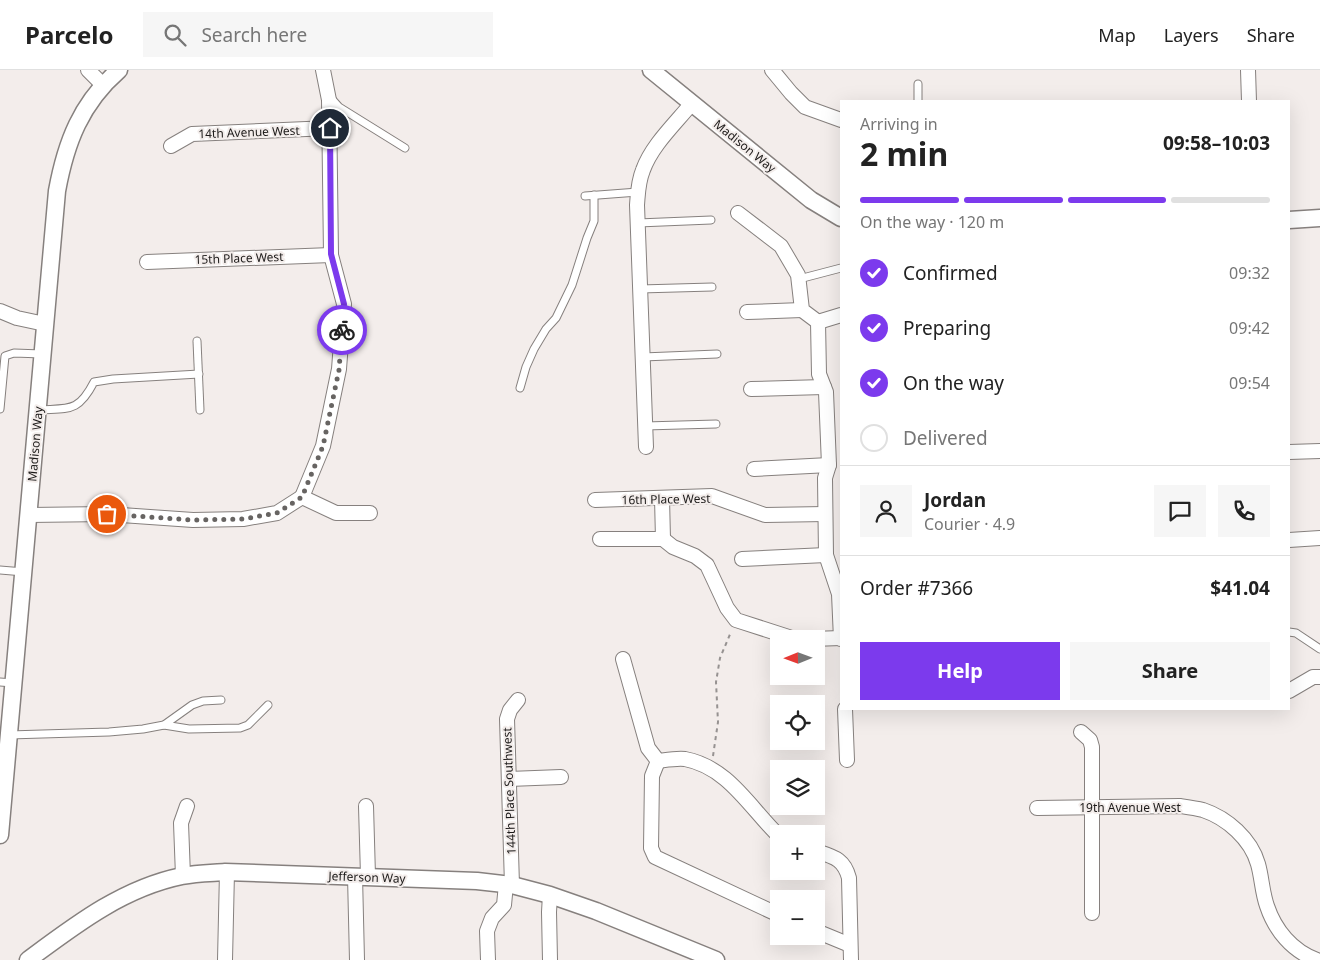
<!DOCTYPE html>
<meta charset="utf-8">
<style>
:root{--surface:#fff;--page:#f6f6f6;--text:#222;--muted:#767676;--line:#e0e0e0;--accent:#7c3aed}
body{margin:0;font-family:"Noto Sans",sans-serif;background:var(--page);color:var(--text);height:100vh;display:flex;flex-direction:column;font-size:19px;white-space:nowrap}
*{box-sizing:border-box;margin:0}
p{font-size:16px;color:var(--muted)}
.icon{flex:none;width:28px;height:28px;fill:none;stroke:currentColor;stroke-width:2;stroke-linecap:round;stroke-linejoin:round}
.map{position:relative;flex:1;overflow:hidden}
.details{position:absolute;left:840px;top:30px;width:450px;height:610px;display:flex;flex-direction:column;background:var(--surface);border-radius:0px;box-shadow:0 5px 20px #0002}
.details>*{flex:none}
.needle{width:32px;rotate:269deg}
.controls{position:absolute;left:770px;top:560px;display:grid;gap:10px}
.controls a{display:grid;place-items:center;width:55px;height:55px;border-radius:0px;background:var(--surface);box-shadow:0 5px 20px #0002;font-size:25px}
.pin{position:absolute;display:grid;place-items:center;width:42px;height:42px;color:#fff;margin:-21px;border:2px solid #fff;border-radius:50%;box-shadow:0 1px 5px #0007}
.courier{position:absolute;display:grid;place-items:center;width:50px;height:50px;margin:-25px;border:4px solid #7c3aed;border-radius:50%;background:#fff;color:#222;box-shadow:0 1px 6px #0007}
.summary em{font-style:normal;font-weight:700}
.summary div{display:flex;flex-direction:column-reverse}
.summary{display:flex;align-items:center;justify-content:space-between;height:85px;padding:0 20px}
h1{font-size:32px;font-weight:700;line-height:38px}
.bar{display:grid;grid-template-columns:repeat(4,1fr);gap:8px 5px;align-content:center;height:60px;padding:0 20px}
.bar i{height:6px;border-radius:4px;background:var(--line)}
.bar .active{background:var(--accent)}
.bar p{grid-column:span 4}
.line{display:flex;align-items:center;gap:12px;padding:0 20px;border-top:1px solid var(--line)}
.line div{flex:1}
.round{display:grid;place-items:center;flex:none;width:52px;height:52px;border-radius:0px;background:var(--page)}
ol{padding:0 20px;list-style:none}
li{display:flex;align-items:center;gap:15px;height:55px}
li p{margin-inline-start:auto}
li .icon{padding:5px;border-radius:50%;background:var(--accent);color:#fff;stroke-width:4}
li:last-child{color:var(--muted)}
li i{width:28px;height:28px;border:2px solid var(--line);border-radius:50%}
.cta{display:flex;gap:10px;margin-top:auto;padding:10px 20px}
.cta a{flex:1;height:58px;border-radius:0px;background:var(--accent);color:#fff;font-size:20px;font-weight:700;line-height:58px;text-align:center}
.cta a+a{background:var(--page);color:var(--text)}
header{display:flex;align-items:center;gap:30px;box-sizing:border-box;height:70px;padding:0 25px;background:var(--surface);border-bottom:1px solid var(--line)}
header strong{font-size:24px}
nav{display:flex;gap:28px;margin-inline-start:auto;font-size:18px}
.search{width:350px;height:45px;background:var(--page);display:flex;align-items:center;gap:12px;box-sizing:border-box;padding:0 18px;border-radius:0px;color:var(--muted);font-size:19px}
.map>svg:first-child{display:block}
</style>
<header>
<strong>Parcelo</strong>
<div class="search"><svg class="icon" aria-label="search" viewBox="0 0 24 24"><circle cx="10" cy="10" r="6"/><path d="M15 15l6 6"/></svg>Search here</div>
<nav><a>Map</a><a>Layers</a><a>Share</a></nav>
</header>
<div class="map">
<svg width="1320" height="890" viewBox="0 0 1320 890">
<rect width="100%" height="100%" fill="#f3edeb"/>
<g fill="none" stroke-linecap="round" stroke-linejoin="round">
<defs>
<g id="service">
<polyline points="918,14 918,31"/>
<polyline points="331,28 339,37 405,78"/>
<polyline points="585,126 638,122"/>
<polyline points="638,153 711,150"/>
<polyline points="799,209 841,198"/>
<polyline points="640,219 712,217"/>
<polyline points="197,271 200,340"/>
<polyline points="643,287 717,284"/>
<polyline points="520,318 526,297 534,279 546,259 556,248 572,215 587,168 594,151 594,125"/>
<polyline points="0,339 5,286 14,283 42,284"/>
<path d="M38,340C69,338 78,343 94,312L113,309L199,304"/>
<polyline points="645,356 716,354"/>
<polyline points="0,500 24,502"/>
<polyline points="1289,562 1296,563 1320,579"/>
<polyline points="0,612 13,613"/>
<polyline points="164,655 189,659 240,658 248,655 268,635"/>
<polyline points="9,665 109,662 143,659 164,655 192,635 203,631 221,630"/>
</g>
<g id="minor">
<polyline points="88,0 103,15"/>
<polyline points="772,0 791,23 805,37 841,50"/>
<polyline points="1248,0 1249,31"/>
<polyline points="171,76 192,64 330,58"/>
<polyline points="738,143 781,176 798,205 802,240 818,252 819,304 826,322 829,395 825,408 826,485 839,524 841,569"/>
<polyline points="147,192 331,185"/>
<polyline points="0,241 17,248 45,254"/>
<polyline points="747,242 802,240"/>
<polyline points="818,252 841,245"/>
<polyline points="751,319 824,317"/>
<path d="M646,377L637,135C638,123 638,112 643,100C652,75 675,54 692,33"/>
<polyline points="1289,382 1320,381"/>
<polyline points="754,399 829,395"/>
<polyline points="302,427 323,376 339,299 344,234 331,185 329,30 323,0"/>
<polyline points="302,427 336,443 370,443"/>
<polyline points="662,428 663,469"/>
<polyline points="595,430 712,426 765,445 825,444"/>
<polyline points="29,445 107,444 193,450 243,449 277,443 302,427"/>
<polyline points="600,469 663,469 673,477 695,486 707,495 727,538 736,550 795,569"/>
<polyline points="1289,470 1320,468"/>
<polyline points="742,489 826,485"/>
<polyline points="812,569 841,568"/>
<polyline points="623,589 648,678 658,691 652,706 651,778 655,787 779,845"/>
<polyline points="1289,621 1313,607 1320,607"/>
<polyline points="845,639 847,690"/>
<polyline points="1081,662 1090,670 1092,677 1092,843"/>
<path d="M658,691C666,690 677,688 685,689C728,697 750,738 779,766"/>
<polyline points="509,709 561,707"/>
<polyline points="366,736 368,806"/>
<path d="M1037,738L1180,736C1187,737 1195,738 1203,740C1227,748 1251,769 1258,794C1262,808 1262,822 1267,836C1275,860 1292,881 1317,890"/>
<path d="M816,781C834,787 844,789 849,808L851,890"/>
<polyline points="183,806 181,753 187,736"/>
<polyline points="355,806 357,890"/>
<polyline points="512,815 507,649 510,640 518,630"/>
<polyline points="550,825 549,842 550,890"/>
<polyline points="816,861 850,875"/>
<polyline points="225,890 227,802"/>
<polyline points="488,890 487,861 492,848 504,835 506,814"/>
</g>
<g id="tertiary">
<polyline points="651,0 811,130 841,148"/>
<polyline points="1289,150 1320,148"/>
<path d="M0,765L57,121C66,72 81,33 119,0"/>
<path d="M28,890C75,855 123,818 182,806C196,803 211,803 225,802L477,811L512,815L550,825L596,841L716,890"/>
</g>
</defs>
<use href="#service" stroke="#86807e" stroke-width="9"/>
<use href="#minor" stroke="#86807e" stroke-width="16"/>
<use href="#tertiary" stroke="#86807e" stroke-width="19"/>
<polyline stroke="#969291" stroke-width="2" stroke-dasharray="4 4" stroke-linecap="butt" points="713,686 718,652 716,612 720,588 731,562"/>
<use href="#service" stroke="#fff" stroke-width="7"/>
<use href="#minor" stroke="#fff" stroke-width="14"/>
<use href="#tertiary" stroke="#fff" stroke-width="16"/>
</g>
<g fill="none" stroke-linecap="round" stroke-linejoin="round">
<polyline stroke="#676462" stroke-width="5" stroke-dasharray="0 9" points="107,444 193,450 243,449 277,443 302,427 323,376 339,300 342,260"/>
<polyline stroke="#7c3aed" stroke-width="6" points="330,58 331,184 344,234 342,260"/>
</g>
<g text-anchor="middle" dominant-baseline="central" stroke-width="4" stroke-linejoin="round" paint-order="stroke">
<g font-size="12" fill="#1c1a19" stroke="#f3edeb">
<text transform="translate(249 62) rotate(-2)">14th Avenue West</text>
<text transform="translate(745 76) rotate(39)">Madison Way</text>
<text transform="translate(239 188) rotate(-2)">15th Place West</text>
<text transform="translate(35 374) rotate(-85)">Madison Way</text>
<text transform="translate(666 429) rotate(-1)">16th Place West</text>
<text transform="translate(509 721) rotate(-92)">144th Place Southwest</text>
<text x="1130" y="737">19th Avenue West</text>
<text transform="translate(367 807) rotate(2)">Jefferson Way</text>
</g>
</g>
</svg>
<div class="controls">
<a><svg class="needle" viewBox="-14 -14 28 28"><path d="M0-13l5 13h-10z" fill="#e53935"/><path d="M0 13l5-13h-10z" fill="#767676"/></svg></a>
<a><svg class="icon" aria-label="locate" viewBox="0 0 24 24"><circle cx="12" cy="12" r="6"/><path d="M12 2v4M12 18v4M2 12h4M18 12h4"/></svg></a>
<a><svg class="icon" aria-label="layers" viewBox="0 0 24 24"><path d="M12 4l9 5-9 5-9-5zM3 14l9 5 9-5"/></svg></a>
<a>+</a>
<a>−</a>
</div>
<div class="pin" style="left:107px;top:444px;background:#ea580c"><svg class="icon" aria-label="bag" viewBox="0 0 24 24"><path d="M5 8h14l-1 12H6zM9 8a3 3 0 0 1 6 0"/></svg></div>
<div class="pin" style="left:330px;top:58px;background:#1f2937"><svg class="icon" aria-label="home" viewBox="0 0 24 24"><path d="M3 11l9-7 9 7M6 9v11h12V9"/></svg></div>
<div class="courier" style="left:342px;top:260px"><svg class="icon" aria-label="bike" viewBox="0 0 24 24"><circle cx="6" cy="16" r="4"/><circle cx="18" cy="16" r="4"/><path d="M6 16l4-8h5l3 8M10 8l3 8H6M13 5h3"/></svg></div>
<section class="details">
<div class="summary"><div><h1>2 min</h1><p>Arriving in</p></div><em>09:58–10:03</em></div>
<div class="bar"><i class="active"></i><i class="active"></i><i class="active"></i><i></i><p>On the way · 120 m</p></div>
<ol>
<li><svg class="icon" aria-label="check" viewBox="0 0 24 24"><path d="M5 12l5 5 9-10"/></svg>Confirmed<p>09:32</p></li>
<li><svg class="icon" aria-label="check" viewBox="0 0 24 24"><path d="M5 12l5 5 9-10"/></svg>Preparing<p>09:42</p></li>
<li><svg class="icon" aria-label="check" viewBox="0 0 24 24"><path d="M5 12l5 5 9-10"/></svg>On the way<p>09:54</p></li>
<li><i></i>Delivered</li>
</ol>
<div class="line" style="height:90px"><a class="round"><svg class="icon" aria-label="person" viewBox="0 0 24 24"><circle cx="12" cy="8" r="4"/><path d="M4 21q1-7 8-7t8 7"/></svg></a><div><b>Jordan</b><p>Courier · 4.9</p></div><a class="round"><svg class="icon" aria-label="chat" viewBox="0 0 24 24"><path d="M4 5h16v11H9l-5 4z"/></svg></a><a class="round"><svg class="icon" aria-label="phone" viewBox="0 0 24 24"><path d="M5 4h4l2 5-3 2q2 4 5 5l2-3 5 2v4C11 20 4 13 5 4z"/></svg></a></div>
<div class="line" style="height:65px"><div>Order #7366</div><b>$41.04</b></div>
<div class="cta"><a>Help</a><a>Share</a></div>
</section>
</div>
